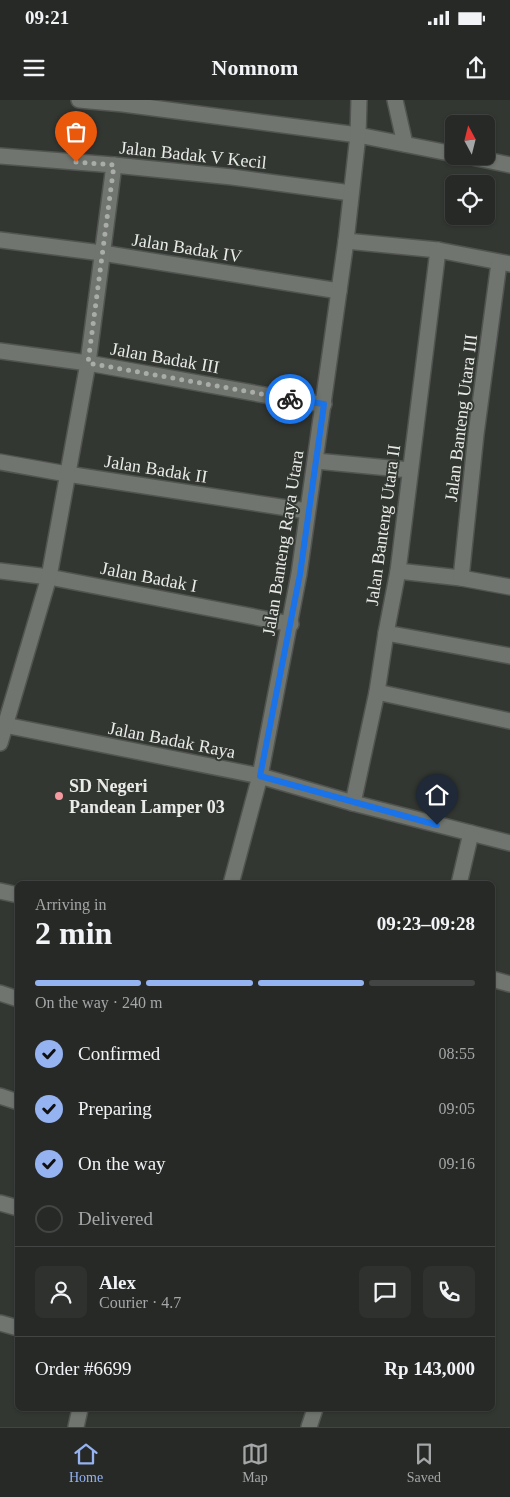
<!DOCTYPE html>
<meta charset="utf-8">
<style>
:root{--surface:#262926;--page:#2e312e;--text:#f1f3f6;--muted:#a4a6a7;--line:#424543;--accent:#95b2f1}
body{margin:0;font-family:Georgia,serif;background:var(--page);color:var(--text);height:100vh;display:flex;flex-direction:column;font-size:19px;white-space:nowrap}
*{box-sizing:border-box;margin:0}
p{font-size:16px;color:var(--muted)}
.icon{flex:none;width:28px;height:28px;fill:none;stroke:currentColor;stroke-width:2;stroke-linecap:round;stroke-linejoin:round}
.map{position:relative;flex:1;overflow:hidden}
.sheet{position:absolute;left:15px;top:781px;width:480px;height:530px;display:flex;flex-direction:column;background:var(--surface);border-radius:8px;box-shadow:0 1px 4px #0004,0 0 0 1px var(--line)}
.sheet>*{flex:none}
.needle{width:32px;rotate:353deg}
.tools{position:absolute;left:445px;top:15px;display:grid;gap:10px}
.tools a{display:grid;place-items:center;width:50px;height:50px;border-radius:8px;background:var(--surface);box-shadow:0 1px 4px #0004,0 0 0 1px var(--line);font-size:25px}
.pin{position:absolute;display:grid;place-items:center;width:42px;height:42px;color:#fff;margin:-51px -21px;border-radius:50% 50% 50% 0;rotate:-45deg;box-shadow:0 0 5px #0007}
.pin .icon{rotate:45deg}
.courier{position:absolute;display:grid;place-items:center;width:50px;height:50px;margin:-25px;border:4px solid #1a73e8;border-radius:50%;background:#fff;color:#222;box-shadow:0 1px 6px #0007}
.summary em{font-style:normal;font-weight:700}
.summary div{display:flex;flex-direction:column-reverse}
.summary{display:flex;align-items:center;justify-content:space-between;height:85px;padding:0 20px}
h1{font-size:32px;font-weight:700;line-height:38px}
.bar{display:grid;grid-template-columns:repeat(4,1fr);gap:8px 5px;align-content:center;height:60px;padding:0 20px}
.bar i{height:6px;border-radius:4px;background:var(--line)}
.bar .active{background:var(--accent)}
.bar p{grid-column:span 4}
.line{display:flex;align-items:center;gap:12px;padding:0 20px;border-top:1px solid var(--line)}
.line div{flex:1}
.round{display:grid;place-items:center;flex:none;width:52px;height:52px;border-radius:8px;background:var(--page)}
ol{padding:0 20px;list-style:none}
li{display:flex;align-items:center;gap:15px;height:55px}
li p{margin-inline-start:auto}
li .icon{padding:5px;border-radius:50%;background:var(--accent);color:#111;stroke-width:4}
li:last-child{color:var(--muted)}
li i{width:28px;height:28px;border:2px solid var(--line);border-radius:50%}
.status{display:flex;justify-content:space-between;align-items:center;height:35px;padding:0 25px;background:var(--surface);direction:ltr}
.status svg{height:14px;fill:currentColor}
header{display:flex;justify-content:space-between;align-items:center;height:65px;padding:0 20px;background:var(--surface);font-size:22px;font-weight:700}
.tab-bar{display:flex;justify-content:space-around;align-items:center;height:70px;border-top:1px solid var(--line);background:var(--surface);font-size:14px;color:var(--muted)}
.tab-bar a{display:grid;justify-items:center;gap:2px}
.tab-bar .active{color:var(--accent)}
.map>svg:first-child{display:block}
</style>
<div class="status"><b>09:21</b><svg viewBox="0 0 49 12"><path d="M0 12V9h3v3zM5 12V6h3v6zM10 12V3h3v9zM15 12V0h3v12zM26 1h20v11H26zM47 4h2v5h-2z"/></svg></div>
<header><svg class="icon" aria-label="menu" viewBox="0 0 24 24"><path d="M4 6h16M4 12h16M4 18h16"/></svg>Nomnom<svg class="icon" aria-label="share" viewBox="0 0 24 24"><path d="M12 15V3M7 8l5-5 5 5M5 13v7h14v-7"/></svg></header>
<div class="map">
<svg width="510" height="1327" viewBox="0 0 510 1327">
<rect width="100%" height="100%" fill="#333732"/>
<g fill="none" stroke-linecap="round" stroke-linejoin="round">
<defs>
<g id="street">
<polyline points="79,0 123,4 358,35 454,54"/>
<polyline points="395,0 405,44"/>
<polyline points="0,56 114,65 232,77 351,93"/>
<polyline points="467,56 510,65"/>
<polyline points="0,140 102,153 339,191"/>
<polyline points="346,141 438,150 510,164"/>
<polyline points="0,251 88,263 303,302 324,304"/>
<polyline points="316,361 410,370"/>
<polyline points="0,362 67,374 307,411"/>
<polyline points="0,471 49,477 291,524"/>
<polyline points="398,471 461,478 510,487"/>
<polyline points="461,478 476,334 499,163"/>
<polyline points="386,533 510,556"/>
<polyline points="377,592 510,621"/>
<polyline points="0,624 260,676 353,703 510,743"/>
<polyline points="0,643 49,477 88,263 114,65"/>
<polyline points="353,703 377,592 386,533 398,471 438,150"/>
<polyline points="231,784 260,676 299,474 346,141 358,35 359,0"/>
<polyline points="459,784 471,733"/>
<polyline points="0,791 18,795"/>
<polyline points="492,879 510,884"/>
<polyline points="0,893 18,899"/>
<polyline points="0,996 18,1002"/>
<polyline points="0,1103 18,1108"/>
<polyline points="0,1223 18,1228"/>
<polyline points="76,1327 80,1309"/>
<polyline points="309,1327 315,1309"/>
</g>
</defs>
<use href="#street" stroke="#515450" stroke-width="18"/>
<use href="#street" stroke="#70756f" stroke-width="15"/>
</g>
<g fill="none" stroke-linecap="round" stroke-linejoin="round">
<polyline stroke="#a9aca8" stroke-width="5" stroke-dasharray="0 9" points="76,62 114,65 88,263 290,299"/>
<polyline stroke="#1a73e8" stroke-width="6" points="290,299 324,304 300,474 260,676 437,725"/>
</g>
<circle fill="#f49aa0" stroke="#333732" stroke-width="2" cx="59" cy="696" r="5"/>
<g text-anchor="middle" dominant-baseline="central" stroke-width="4" stroke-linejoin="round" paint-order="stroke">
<g font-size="18" fill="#e9ebe8" stroke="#333732">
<text transform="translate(193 55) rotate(6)">Jalan Badak V Kecil</text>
<text transform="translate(187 148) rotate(9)">Jalan Badak IV</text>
<text transform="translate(165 258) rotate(10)">Jalan Badak III</text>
<text transform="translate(461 318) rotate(-83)">Jalan Banteng Utara III</text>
<text transform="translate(156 369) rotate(9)">Jalan Badak II</text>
<text transform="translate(383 425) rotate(-82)">Jalan Banteng Utara II</text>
<text transform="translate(283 443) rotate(-81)">Jalan Banteng Raya Utara</text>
<text transform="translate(149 477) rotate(11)">Jalan Badak I</text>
<text transform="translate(172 640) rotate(11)">Jalan Badak Raya</text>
</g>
<g font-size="18" font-weight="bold" fill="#e9ebe8" stroke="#333732" text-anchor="start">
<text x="69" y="686">SD Negeri<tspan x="69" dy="21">Pandean Lamper 03</tspan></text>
</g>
</g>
</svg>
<div class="tools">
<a><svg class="needle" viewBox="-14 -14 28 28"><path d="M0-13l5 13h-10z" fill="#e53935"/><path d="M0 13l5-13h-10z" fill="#a4a6a7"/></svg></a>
<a><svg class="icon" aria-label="locate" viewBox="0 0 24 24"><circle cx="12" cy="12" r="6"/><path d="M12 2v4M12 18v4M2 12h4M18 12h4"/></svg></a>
</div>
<div class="pin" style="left:76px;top:62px;background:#ea580c"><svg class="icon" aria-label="bag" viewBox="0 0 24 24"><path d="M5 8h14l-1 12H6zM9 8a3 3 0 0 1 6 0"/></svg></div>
<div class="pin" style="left:437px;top:725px;background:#1f2937"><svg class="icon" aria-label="home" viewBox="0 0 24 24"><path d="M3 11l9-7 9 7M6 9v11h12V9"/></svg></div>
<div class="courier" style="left:290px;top:299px"><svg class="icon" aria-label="bike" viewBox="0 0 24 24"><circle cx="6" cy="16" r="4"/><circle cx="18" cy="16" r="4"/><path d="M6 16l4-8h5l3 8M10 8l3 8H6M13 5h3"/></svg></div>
<section class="sheet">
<div class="summary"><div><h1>2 min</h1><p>Arriving in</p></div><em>09:23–09:28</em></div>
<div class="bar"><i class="active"></i><i class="active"></i><i class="active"></i><i></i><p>On the way · 240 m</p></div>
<ol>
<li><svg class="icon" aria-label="check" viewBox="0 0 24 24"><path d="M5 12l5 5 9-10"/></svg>Confirmed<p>08:55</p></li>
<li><svg class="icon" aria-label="check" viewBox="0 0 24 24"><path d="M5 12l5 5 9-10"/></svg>Preparing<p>09:05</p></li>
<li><svg class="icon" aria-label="check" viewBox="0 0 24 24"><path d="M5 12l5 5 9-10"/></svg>On the way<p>09:16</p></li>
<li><i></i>Delivered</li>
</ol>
<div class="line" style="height:90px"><a class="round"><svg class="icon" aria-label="person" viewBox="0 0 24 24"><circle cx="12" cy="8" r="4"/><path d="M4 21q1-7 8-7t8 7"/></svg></a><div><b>Alex</b><p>Courier · 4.7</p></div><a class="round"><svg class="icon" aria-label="chat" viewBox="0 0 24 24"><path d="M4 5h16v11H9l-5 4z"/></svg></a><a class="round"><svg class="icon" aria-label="phone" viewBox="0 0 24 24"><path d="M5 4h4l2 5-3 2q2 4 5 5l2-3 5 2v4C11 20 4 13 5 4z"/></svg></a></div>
<div class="line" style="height:65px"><div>Order #6699</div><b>Rp 143,000</b></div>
</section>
</div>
<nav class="tab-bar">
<a class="active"><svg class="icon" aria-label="home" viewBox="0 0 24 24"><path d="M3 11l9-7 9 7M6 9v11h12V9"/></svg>Home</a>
<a><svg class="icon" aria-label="map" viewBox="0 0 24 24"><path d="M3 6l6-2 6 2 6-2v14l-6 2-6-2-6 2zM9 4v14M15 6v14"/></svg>Map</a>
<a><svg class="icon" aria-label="saved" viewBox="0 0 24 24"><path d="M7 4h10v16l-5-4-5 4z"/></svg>Saved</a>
</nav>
